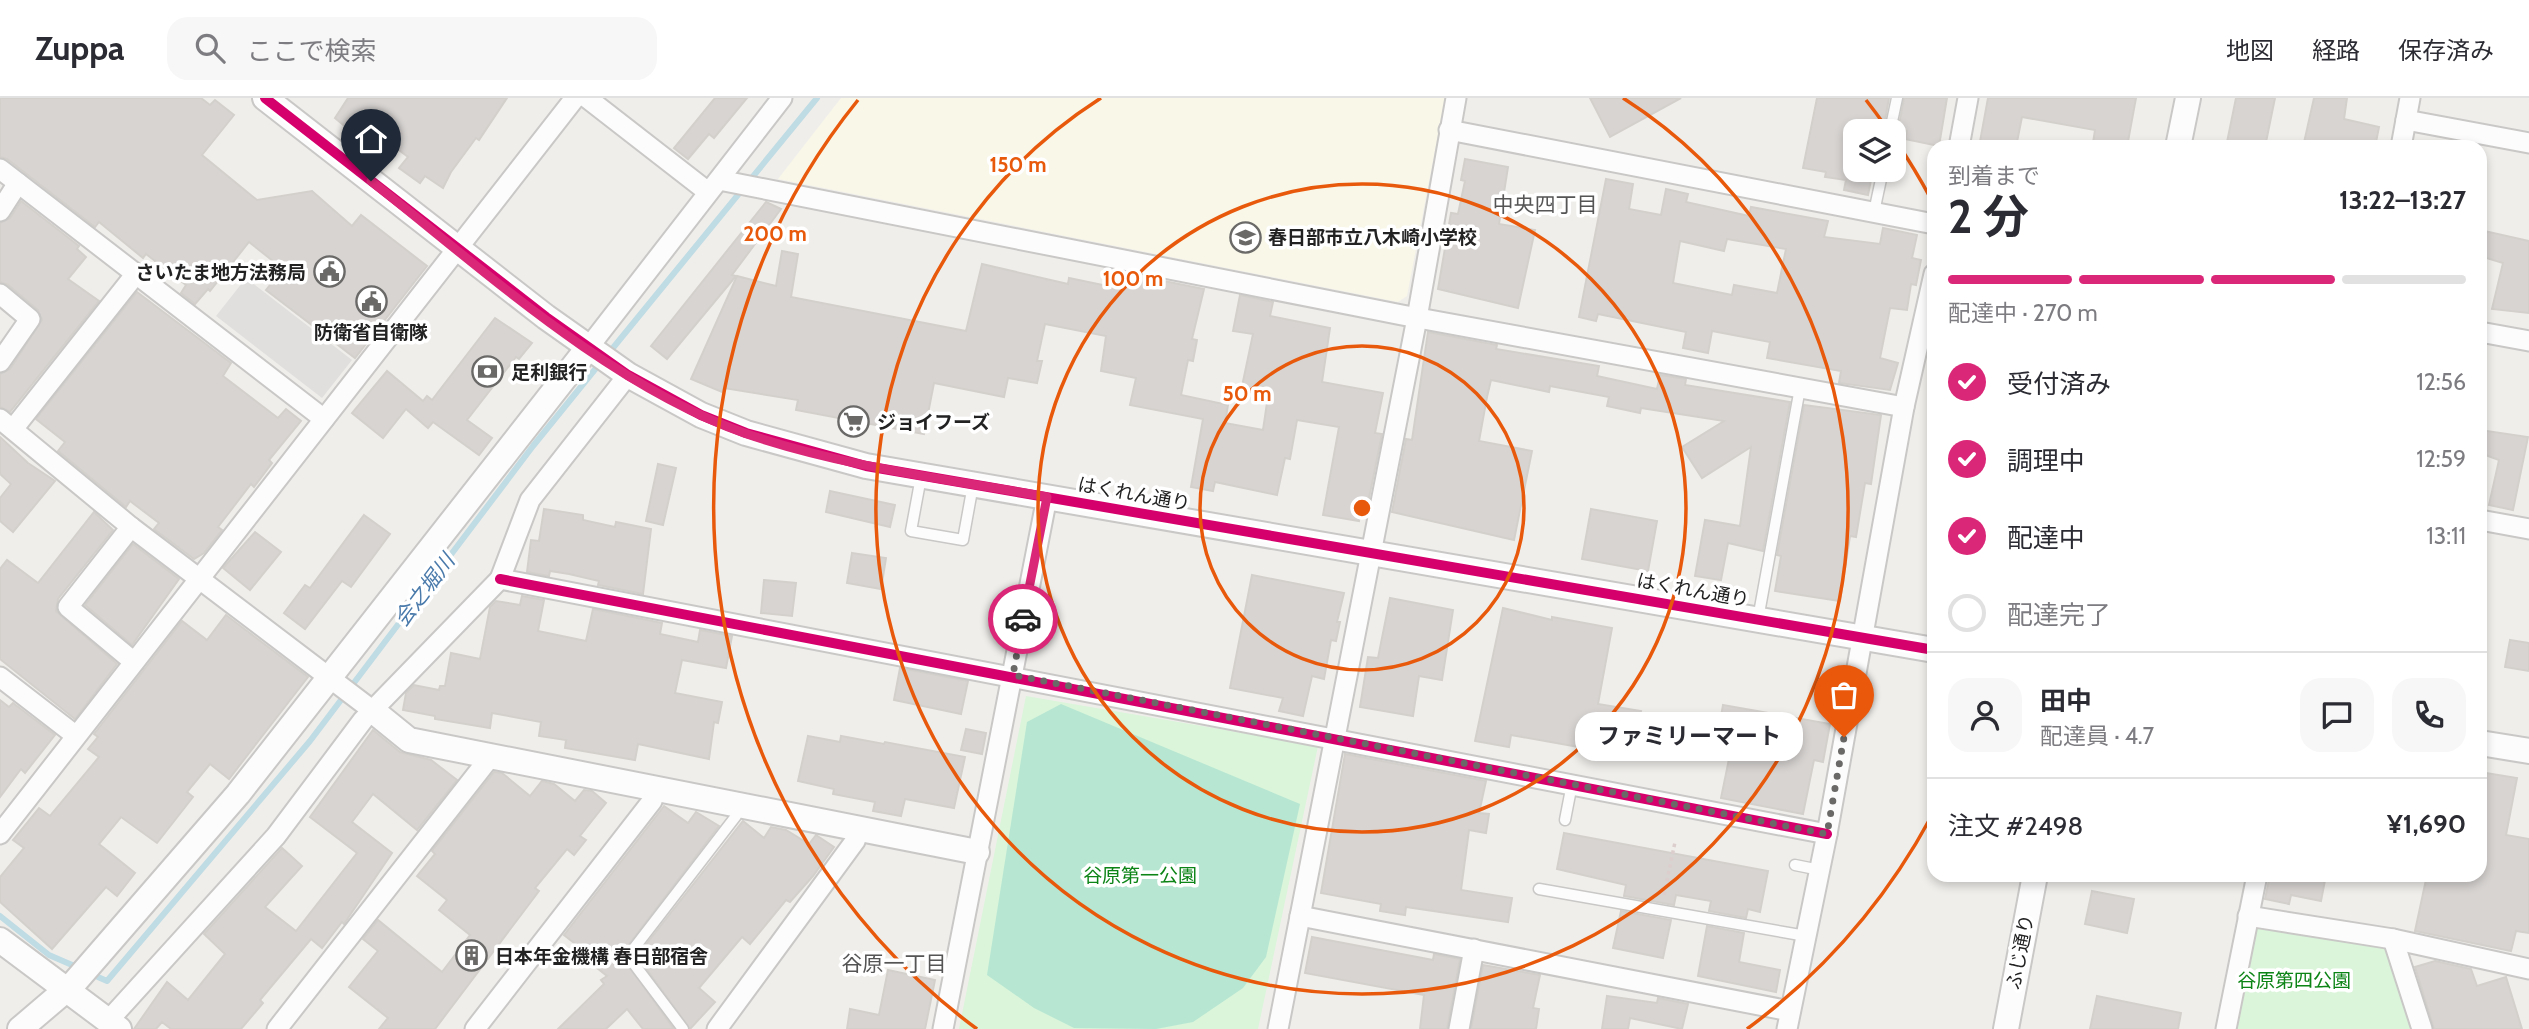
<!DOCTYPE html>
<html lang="ja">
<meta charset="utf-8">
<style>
:root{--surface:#fff;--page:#f7f7f7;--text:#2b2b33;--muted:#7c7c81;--line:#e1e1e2;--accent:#db2777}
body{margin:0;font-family:Cabin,"Noto Sans JP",sans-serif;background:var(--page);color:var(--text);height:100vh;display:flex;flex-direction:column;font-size:26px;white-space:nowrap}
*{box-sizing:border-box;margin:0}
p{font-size:23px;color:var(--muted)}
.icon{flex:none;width:38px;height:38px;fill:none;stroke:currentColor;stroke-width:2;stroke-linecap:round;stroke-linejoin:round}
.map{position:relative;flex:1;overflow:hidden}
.drawer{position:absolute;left:1927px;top:42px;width:560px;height:742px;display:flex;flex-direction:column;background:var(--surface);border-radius:21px;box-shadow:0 4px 10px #0003}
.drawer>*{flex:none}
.buttons{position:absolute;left:1843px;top:21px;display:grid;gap:14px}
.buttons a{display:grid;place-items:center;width:63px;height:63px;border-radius:14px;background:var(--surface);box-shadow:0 4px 10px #0003;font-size:35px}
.pin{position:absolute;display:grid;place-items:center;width:60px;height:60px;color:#fff;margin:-72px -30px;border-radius:50% 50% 50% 0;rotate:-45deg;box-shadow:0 0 7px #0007}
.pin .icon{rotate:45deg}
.courier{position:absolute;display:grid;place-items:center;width:70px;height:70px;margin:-35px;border:5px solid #db2777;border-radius:50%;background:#fff;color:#222;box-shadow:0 2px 9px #0007}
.bubble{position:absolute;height:49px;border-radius:21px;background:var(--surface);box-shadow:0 4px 10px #0003;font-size:23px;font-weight:700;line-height:49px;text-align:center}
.headline em{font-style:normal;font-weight:700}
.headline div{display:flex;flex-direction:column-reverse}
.headline{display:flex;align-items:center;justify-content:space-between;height:119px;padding:0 21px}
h1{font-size:46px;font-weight:700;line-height:52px}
.bar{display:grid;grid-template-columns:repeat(4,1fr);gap:10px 7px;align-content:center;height:84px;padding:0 21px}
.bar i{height:9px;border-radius:5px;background:var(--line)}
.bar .on{background:var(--accent)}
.bar p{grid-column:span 4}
.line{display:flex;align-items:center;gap:18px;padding:0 21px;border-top:2px solid var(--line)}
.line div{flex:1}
.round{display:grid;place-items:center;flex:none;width:74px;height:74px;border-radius:21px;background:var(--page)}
ol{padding:0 21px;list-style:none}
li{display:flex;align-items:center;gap:21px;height:77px}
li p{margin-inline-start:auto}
li .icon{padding:7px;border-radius:50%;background:var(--accent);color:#fff;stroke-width:4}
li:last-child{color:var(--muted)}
li i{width:38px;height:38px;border:4px solid var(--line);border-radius:50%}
header{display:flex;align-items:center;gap:42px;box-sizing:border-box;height:98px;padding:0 35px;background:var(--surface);border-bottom:2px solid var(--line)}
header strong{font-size:33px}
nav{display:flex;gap:38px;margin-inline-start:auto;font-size:24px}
.search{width:490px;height:63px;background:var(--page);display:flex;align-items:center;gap:18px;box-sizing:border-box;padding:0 24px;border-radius:21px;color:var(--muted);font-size:26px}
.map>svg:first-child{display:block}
</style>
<header>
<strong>Zuppa</strong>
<div class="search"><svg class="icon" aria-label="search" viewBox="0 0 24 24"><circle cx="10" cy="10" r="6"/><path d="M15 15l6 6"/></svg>ここで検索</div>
<nav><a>地図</a><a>経路</a><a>保存済み</a></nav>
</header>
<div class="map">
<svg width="2529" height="931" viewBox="0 0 2529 931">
<rect width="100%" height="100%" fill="#f0eeeb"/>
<polygon fill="#f8f7e8" points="841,0 1445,0 1407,198 1398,204 778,81"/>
<g fill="#daf5da">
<polygon points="1026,598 1318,648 1258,931 959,931"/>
<polygon points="2255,828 2388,846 2417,931 2234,931"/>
</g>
<polygon fill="#b7e6d2" points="1061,606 1300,706 1266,859 1243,890 1193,924 1156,931 1074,930 1034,910 987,877 1027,624"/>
<polygon fill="#e0dfde" points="246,180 352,262 322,300 216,218"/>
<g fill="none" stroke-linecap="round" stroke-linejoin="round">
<g stroke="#bfdbe3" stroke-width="6">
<polyline points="608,256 817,0"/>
<polyline points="0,818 49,857 79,870"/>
<polyline points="89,875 107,883 310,643 533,348 601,264"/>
</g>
</g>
<g fill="#d7d4d2" stroke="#d3d0cc" stroke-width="2" fill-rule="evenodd">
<polygon points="0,0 201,0 210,7 215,2 234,17 202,57 257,102 312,93 352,128 361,117 427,168 355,260 266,192 283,171 249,144 210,193 208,191 195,206 181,195 186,187 146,156 143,160 99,124 95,129 7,61 0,59"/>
<polygon points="348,0 507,0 479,42 476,40 451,74 443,90 425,78 420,85 399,70 408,59 374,33 365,45 335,20"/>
<polygon points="715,0 747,0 714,40 709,36 688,61 674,50"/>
<polygon points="1590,0 1681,0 1610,39"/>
<polygon points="1817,0 1889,0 1883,33 1855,33 1855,72 1873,72 1868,97 1844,92 1846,82 1825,79 1826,74 1803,70"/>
<polygon points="1904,0 1947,0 1939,48 1905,41 1907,33 1898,33"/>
<polygon points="1988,0 2136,0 2127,49 2093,45 2095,32 2022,19 2016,49 1979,49"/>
<polygon points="2236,0 2275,0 2265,49 2226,49"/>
<polygon points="2314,0 2347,0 2344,21 2379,29 2375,49 2349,45 2348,49 2303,49"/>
<polygon points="1465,61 1508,69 1499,126 1535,132 1518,210 1438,191 1451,115 1458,116 1465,83 1461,82"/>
<path d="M1606,81L1633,86L1629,111L1661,117L1666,91L1688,96L1686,104L1749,118L1751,109L1828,123L1824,139L1880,146L1883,130L1917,137L1912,160L1921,162L1916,187L1911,186L1907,212L1890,210L1880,260L1898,265L1890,292L1839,285L1841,273L1767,260L1770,244L1712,233L1708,255L1683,250L1686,234L1598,216L1596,223L1579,219ZM1727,141L1786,151L1777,195L1734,187L1732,197L1673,185L1680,143L1724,153Z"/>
<polygon points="21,103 79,148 77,151 86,159 68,181 99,203 10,314 0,309 0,276 10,271 42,222 38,212 8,187 0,184 0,125 10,120"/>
<polygon points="766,104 781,111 732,177 736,178 667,261 651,248"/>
<polygon points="2480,132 2529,143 2529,215 2492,211 2503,165 2480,158"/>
<polygon points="782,153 798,156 791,199 966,233 982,166 1068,186 1069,180 1117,190 1119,174 1204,191 1192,241 1197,242 1193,263 1188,262 1181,297 1228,307 1225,325 1263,332 1268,298 1241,293 1253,236 1233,233 1240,197 1273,204 1270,218 1330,230 1322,284 1383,295 1375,335 1382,336 1367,410 1361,409 1359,423 1323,417 1339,329 1297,322 1290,361 1285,360 1277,397 1215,384 1213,393 1191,389 1203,321 1130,307 1136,280 1101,273 1106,238 1045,226 1037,263 1042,263 1037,285 1008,280 1004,299 934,285 924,336 796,312 798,302 724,290 722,294 691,281 737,178 776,188"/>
<polygon points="137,194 231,265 223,278 278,320 286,311 301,323 269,362 272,365 254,389 251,386 218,429 222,432 204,455 194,461 154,431 159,425 130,403 126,409 58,353 65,344 36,321"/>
<polygon points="495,220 532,245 519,261 516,259 467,322 492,340 479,357 433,324 428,330 406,311 383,340 352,315 387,273 423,303 427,298 432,302"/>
<polygon points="1428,234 1497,247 1496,251 1599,268 1597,278 1657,291 1660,277 1686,281 1685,287 1790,304 1763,453 1728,445 1721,482 1695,478 1705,422 1740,428 1751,349 1702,380 1682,349 1724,323 1641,310 1640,315 1607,308 1609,299 1550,288 1549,294 1491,282 1487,299 1479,343 1532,353 1514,442 1392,414 1406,341 1412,342"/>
<polygon points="1804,307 1881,317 1871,386 1865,385 1856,439 1850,438 1840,503 1775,493 1781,458 1777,457"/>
<polygon points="2480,332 2528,339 2513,412 2489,407 2499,362 2480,355"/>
<polygon points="0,339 28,365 55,383 13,434 0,423 0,400 11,386 0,376"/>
<polygon points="658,366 676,370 663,427 646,423"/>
<polygon points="830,393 895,407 890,429 826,414"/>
<polygon points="544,411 583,417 583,422 615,429 616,424 651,431 643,496 598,487 599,483 569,476 550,473 549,478 527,474 531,442 539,443"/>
<polygon points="1591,411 1657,423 1648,473 1582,461"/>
<polygon points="94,414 113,432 58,501 56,513 117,566 75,621 0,561 0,471 7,462 38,485"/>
<polygon points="364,417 390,436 351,489 342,483 305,531 284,515 305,487 310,490"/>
<polygon points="255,434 281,454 250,492 223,470"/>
<polygon points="133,446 179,481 132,547 85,507"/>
<polygon points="852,455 886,460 881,491 847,485"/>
<polygon points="1252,477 1344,495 1337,524 1340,524 1336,543 1331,542 1324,581 1312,578 1303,618 1279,613 1283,600 1230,590"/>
<polygon points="764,482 796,485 792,518 761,515"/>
<polygon points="522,498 544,502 538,533 586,543 593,511 662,525 660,536 698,544 700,532 732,538 726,570 682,562 675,595 722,604 718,625 714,624 709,661 638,646 635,662 565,650 566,642 539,638 541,624 492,615 490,630 435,621 435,618 403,612 406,595 414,587 439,592 440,588 445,588 451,555 480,561 490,509 496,503 520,507"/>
<polygon points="1390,500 1453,512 1442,582 1419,578 1413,618 1360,609 1368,559 1378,560"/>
<polygon points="1503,510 1552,522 1552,519 1612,530 1598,606 1641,613 1637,631 1595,623 1590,651 1511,637 1509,649 1475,643"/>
<polygon points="226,517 308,579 229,681 210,666 187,694 193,699 157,745 121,719 99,746 135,775 117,798 106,789 52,851 0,804 0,779 24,750 13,742 39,710 50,718 99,659 88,651 98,639 94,636 182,523 207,542"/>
<polygon points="2510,542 2529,545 2529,573 2505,569"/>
<polygon points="900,570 968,583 961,616 894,602"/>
<polygon points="0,602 9,609 13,605 55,637 25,675 21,671 0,699"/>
<polygon points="1723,607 1830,626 1823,664 1814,662 1803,716 1721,700 1729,661 1644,648 1648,626 1718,636"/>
<polygon points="966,631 986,635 982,656 961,652"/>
<polygon points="373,632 400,654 431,662 457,682 417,732 373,696 352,724 392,755 344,826 342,824 322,850 311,841 260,902 263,905 241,931 171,931 162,924 156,931 134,931 167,884 188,902 225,856 204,836 282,750 302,768 265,809 296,833 357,755 310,719"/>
<polygon points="808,638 840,644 841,638 884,646 885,644 965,659 954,710 905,701 901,718 873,713 875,704 833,696 834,691 798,683"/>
<polygon points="1345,656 1486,683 1479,715 1489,716 1486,735 1469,732 1461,792 1512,800 1508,824 1406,809 1405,817 1380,813 1381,806 1321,795"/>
<polygon points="494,674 502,675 530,698 542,683 554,686 575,703 584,692 592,693 606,705 580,738 586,742 574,757 567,751 535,790 539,793 435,931 379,931 388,920 349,889 378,853 363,841 378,822 442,874 470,837 439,812 447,802 417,778 435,756 432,753"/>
<polygon points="2480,674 2517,680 2506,737 2529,741 2529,835 2516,833 2511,853 2415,833 2427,777 2480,777"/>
<polygon points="664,708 688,725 696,714 719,728 621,857 674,931 643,931 627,911 606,931 558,931 604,886 601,882 607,878 583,859 587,855 564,837"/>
<polygon points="743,723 764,740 771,729 786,732 809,746 816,737 834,749 813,778 790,804 786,802 750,846 742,839 699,890 715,904 690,931 637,858"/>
<polygon points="1564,735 1768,773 1760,814 1748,811 1746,820 1709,813 1711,803 1676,797 1674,807 1624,798 1626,787 1557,771"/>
<polygon points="2270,777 2326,777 2321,803 2291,797 2289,806 2265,801"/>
<polygon points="2092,793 2134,801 2127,835 2085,826"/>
<polygon points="1621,813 1671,822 1663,860 1613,850"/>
<polygon points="1707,828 1744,835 1739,864 1780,872 1776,894 1698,878"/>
<polygon points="1312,839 1433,862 1434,856 1460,861 1447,931 1420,931 1424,897 1305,875"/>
<polygon points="2435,863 2471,871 2477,888 2506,879 2522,931 2434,931 2415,869"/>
<polygon points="1483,867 1540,877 1533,910 1539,911 1536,931 1471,931"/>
<polygon points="888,872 935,882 925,931 847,931 850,911 879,917"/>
<polygon points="1607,898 1657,905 1658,900 1688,906 1682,931 1630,920 1628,931 1602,931"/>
<polygon points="2097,898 2181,915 2178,931 2090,931"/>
</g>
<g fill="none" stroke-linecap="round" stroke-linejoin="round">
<defs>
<g id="service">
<polyline points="1890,33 1897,0"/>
<polyline points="1874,114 1883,72"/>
<polyline points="921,379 911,433 963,442 973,387"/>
<polyline points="1758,521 1800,290"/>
<polyline points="1565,722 1572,686"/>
<polyline points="1795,767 1820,772"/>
<polyline points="1539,791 1806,838"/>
<polyline points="683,931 628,858 736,718 738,709"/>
</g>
<g id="minor">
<polyline points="587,0 708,94"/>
<polyline points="2406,22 2529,45"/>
<polyline points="1449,32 1934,126"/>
<polyline points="1959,49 1968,0"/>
<polyline points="2401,49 2410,0"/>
<polyline points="0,71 324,321"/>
<polyline points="719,82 1402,217 1904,309"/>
<polyline points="0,113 18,85"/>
<polyline points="0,196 30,221 0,264"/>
<polyline points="2480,234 2529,243"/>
<polyline points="588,250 782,0"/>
<polyline points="0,321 131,429 372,612"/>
<polyline points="13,331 135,177"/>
<polyline points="2480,422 2529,431"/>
<polyline points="131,429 68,509 134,564"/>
<polyline points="500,481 1827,736"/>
<polyline points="0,579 75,637"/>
<polyline points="0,736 575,0"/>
<polyline points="1300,818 1790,913"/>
<polyline points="2248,818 2393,841 2529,871"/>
<polyline points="2393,841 2422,931"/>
<polyline points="109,922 276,738 363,622 500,481 530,402 628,277"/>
<polyline points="277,931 491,658"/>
<polyline points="475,931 652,703 655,693"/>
<polyline points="717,931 855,743 859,732"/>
<polyline points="943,931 1047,399"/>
<polyline points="1278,931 1417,220 1456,0"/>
<polyline points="1459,931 1474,851"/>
<polyline points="1787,931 1827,736 1904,309 1934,176"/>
<polyline points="2226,931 2257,777"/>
</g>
<g id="tertiary">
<polyline points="265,0 546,219 628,277 701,317 746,335 866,368 1934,552"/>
<polyline points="2178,49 2188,0"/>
<polyline points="372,612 409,642 977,754"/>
<polyline points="2480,645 2529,653"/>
<polyline points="0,842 119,931"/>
<polyline points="20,931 74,885 238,696 588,250"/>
<polyline points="2006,931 2035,777"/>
</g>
</defs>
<use href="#service" stroke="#c9c8c7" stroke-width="13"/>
<use href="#minor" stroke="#c9c8c7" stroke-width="23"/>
<use href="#tertiary" stroke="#c9c8c7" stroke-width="28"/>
<polyline stroke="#dccecd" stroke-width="3.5" stroke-dasharray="3.5 3.5" stroke-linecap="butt" points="1664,797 1675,744"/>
<use href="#service" stroke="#fdfcfc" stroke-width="10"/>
<use href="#minor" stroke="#fdfcfc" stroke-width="19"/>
<use href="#tertiary" stroke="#fdfcfc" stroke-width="24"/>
<defs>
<g id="cycleway">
<polyline points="265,0 546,219 628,277 701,317 746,335 866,368 1934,552"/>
<polyline points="500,481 1827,736"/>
</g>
</defs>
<use href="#cycleway" stroke="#fff" stroke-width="15"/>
<use href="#cycleway" stroke="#d6006c" stroke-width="10"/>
</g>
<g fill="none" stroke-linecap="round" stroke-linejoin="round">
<polyline stroke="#6a6968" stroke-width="7" stroke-dasharray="0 12.6" points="1023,521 1013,577 1827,736 1844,639"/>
<path stroke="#db2777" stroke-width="9" d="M371,83C484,172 610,288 747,336C844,369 947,381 1047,399L1023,521"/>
</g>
<g fill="none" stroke="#e8590c" stroke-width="3.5">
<circle cx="1362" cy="410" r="162"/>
<circle cx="1362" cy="410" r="324"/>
<path d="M1623 0A486 486 0 1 1 1101 0"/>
<path d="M1931 719A648 648 0 0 1 1747 931M977 931A648 648 0 0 1 858 2M1866 2A648 648 0 0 1 1886 29M1896 43A648 648 0 0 1 1931 101"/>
</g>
<defs>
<symbol id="school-ring" viewBox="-11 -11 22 22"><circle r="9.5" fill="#fff" stroke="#6a6968" stroke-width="1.5"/><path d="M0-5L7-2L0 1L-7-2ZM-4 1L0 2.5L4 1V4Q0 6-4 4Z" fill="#6a6968"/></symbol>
<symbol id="civic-ring" viewBox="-11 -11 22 22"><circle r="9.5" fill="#fff" stroke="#6a6968" stroke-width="1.5"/><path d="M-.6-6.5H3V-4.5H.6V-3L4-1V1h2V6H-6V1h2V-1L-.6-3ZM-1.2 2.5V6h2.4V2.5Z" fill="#6a6968"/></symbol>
<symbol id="bank-ring" viewBox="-11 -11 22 22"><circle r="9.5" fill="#fff" stroke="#6a6968" stroke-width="1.5"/><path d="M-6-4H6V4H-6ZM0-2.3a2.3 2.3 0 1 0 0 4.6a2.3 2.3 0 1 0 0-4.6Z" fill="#6a6968"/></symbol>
<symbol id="supermarket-ring" viewBox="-11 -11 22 22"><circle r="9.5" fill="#fff" stroke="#6a6968" stroke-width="1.5"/><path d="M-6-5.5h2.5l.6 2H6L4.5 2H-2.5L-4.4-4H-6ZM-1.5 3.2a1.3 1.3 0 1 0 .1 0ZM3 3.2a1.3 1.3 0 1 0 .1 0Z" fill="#6a6968"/></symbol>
<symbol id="building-ring" viewBox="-11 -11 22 22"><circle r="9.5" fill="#fff" stroke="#6a6968" stroke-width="1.5"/><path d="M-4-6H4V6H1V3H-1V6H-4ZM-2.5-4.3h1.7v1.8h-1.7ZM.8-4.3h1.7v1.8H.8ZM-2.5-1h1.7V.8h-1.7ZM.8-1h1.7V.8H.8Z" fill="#6a6968"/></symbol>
</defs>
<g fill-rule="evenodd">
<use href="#school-ring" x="1228" y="122" width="35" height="35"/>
<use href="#civic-ring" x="312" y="156" width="35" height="35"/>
<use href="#civic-ring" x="354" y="186" width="35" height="35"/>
<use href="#bank-ring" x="470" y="256" width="35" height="35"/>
<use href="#supermarket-ring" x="836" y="306" width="35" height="35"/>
<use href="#building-ring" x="454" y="840" width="35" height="35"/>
</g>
<g text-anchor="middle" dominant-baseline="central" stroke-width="7" stroke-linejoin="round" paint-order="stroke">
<g font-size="19" font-weight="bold" fill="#222" stroke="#fff" text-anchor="start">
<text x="1268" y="139">春日部市立八木崎小学校</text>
<text x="306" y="174" text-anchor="end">さいたま地方法務局</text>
<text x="371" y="234" text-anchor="middle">防衛省自衛隊</text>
<text x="511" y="274">足利銀行</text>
<text x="877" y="324">ジョイフーズ</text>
<text x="495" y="858">日本年金機構 春日部宿舎</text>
</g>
<g font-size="19" fill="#222" stroke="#fff">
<text transform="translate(1134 396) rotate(10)">はくれん通り</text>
<text transform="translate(1693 492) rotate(10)">はくれん通り</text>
<text transform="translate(2020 854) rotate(-79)">ふじ通り</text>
</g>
<g font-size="19" fill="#0c8416" stroke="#fff">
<text x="1140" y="777">谷原第一公園</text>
<text x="2294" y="882">谷原第四公園</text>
</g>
<g font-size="21" fill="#555" stroke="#fff">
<text x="1545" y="106">中央四丁目</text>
<text x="894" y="865">谷原一丁目</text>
</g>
<g font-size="21" font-style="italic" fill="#4a7aab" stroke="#fff">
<text transform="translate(424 492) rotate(-53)">会之堀川</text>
</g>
</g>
<circle cx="1362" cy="410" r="10" fill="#e8590c" stroke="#fff" stroke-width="3.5"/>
<g font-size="21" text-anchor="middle" font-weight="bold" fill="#e8590c" stroke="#fff" stroke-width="7" stroke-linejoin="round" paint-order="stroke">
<text x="1018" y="74">150 m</text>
<text x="775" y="143">200 m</text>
<text x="1133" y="188">100 m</text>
<text x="1247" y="303">50 m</text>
</g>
</svg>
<div class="buttons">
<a><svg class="icon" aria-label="layers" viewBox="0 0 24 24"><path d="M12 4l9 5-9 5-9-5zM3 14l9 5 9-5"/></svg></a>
</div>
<div class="pin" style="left:1844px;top:639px;background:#ea580c"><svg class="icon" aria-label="bag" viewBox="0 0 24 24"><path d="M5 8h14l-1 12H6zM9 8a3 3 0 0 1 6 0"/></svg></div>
<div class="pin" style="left:371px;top:83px;background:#1f2937"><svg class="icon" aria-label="home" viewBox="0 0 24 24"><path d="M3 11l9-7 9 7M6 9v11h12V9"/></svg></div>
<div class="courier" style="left:1023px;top:521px"><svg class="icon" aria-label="car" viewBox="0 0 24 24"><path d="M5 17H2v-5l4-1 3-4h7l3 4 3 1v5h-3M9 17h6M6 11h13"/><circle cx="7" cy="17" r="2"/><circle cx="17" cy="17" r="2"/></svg></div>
<div class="bubble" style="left:1575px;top:614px;width:228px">ファミリーマート</div>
<section class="drawer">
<div class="headline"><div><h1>2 分</h1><p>到着まで</p></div><em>13:22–13:27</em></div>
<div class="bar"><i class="on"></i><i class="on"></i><i class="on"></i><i></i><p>配達中 · 270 m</p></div>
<ol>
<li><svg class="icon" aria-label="check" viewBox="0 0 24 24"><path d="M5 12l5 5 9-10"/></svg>受付済み<p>12:56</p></li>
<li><svg class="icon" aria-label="check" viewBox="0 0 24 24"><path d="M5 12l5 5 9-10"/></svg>調理中<p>12:59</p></li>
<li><svg class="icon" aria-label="check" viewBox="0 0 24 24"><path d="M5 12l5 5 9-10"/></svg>配達中<p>13:11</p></li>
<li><i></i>配達完了</li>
</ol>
<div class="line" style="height:126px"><a class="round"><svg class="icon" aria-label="person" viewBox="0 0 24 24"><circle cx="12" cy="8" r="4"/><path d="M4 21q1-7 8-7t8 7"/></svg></a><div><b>田中</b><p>配達員 · 4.7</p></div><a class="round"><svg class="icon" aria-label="chat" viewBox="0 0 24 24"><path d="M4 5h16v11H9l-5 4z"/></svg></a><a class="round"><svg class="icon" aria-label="phone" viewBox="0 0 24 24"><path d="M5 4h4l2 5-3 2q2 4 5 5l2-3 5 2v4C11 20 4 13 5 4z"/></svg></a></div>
<div class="line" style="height:91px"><div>注文 #2498</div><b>¥1,690</b></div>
</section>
</div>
